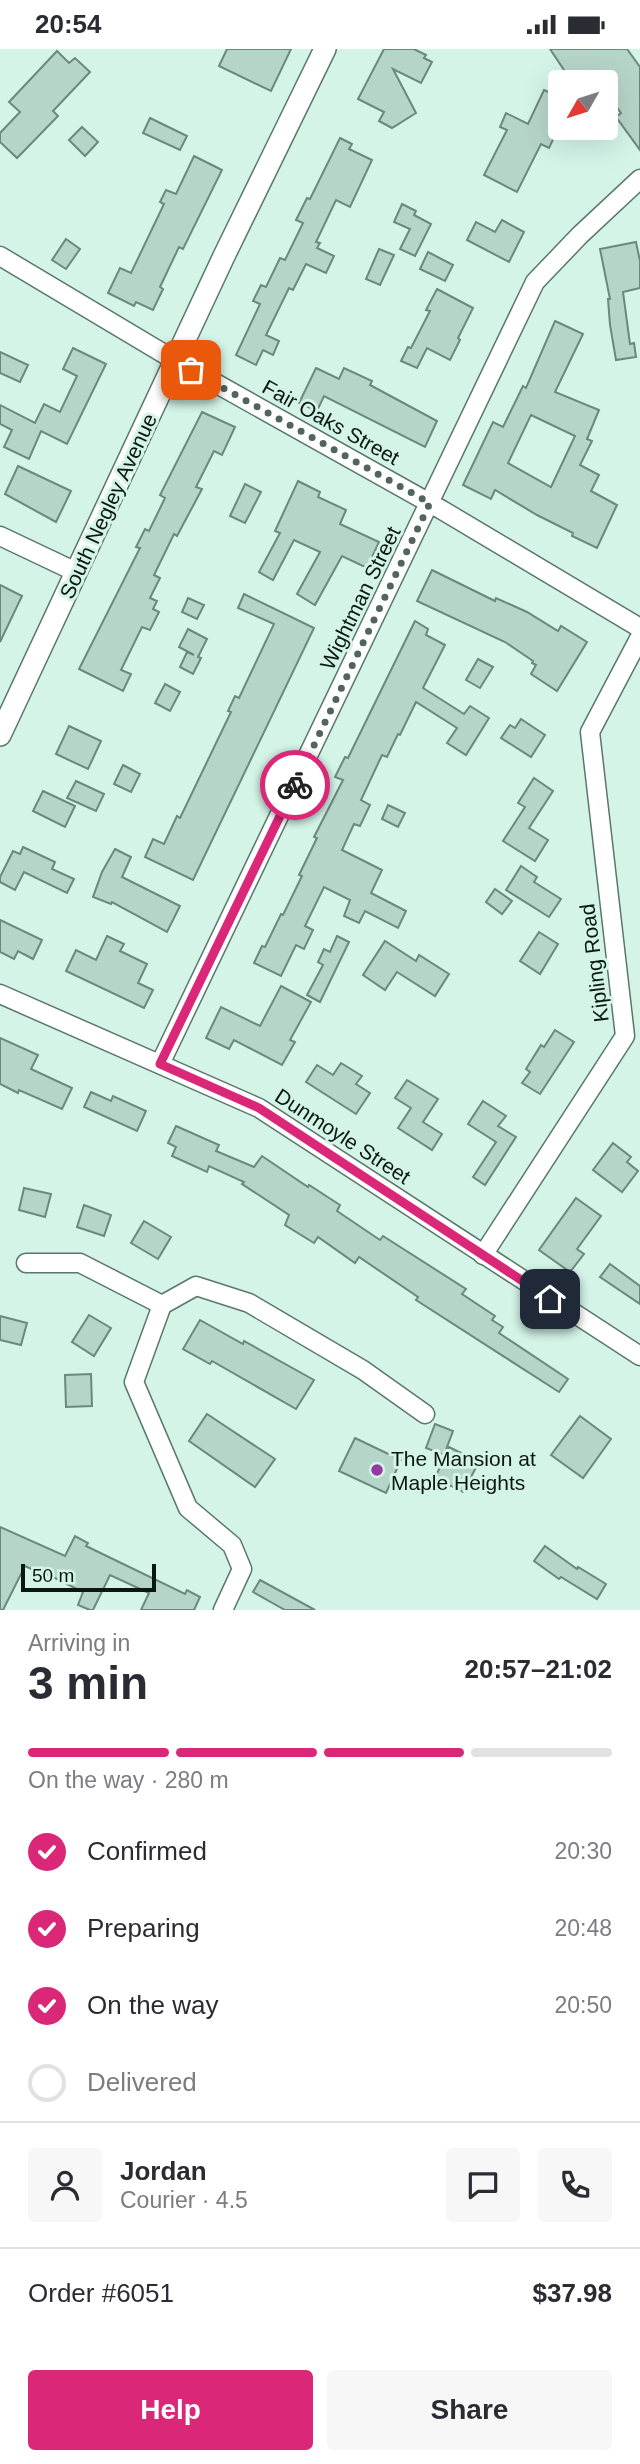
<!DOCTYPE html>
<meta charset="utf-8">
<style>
:root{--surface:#fff;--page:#f7f7f7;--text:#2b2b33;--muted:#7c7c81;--line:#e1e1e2;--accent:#db2777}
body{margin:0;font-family:Arial,sans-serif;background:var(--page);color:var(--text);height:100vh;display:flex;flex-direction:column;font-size:26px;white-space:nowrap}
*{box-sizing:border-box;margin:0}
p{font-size:23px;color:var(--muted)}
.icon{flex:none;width:38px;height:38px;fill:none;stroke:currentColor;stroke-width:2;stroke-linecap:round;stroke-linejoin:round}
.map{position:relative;height:1561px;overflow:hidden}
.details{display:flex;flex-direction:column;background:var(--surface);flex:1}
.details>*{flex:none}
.needle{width:46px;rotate:231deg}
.buttons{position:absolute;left:548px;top:21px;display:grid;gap:14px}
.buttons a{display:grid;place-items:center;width:70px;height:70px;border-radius:7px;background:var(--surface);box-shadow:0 7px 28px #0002;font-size:35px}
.scale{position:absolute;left:21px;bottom:18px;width:135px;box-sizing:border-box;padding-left:7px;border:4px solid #0b1713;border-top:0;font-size:19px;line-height:24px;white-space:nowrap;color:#0b1713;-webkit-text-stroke:5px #d4f4e8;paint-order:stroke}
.pin{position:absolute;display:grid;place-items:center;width:60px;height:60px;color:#fff;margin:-30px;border-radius:14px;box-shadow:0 4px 10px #0006}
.courier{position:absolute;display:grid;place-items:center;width:70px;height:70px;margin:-35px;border:5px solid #db2777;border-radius:50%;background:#fff;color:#222;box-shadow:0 2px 9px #0007}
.head em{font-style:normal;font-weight:700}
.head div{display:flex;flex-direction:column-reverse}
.head{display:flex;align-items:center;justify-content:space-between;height:119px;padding:0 28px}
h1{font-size:46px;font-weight:700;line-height:52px}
.bar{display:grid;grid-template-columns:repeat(4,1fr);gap:10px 7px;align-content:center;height:84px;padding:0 28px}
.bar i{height:9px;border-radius:5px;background:var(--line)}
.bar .selected{background:var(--accent)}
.bar p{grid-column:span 4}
.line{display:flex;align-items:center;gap:18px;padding:0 28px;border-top:2px solid var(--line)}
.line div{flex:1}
.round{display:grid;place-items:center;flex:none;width:74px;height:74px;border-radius:7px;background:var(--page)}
ol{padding:0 28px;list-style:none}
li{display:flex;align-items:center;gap:21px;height:77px}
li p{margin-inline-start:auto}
li .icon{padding:7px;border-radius:50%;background:var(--accent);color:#fff;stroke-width:4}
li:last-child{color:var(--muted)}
li i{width:38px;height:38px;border:4px solid var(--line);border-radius:50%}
.cta{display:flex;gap:14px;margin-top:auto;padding:14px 28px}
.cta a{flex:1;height:80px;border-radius:7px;background:var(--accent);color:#fff;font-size:28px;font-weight:700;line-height:80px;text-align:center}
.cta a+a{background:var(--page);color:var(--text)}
.status{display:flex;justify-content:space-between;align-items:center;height:49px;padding:0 35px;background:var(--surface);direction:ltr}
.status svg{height:19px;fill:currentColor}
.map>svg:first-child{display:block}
</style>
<div class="status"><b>20:54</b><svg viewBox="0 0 49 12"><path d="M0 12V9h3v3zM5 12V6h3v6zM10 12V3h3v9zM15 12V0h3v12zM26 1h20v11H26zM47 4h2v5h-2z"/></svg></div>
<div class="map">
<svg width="640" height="1561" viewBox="0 0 640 1561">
<rect width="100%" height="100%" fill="#d4f4e8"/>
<g fill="#b6d5c9" stroke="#6b887d" stroke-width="2" fill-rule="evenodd">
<polygon points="227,0 291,0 271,42 219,17"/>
<polygon points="384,0 414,0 426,6 424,9 432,13 421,34 393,20 416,64 392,79 379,72 384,63 358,50"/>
<polygon points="550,0 627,0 640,18 640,101 616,68 621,64 606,43 606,33 572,33"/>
<polygon points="57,2 69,14 75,9 90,23 53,62 58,67 17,109 0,93 0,84 20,63 9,53"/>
<polygon points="544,41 560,48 553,68 560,72 560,76 549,99 541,95 517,143 484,126 507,81 500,78 506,64 528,75"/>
<polygon points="150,69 187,87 180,101 143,84"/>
<polygon points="82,78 98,93 85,107 69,91"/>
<polygon points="340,89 352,95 349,100 372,111 350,158 336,151 316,193 320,194 317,199 334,207 326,224 306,215 293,241 289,239 266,286 279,292 273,306 263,301 256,316 236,306 260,255 253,252 261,236 266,238 280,209 285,211 303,174 296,171 307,149 310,150"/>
<polygon points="194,107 222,121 183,200 179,198 160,238 163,240 153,261 136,253 134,257 108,244 120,219 131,224 164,155 160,153 166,141 176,145"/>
<polygon points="402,155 416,162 414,166 431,175 415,207 400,200 410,180 394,173"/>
<polygon points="502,171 524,183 509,213 467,191 476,173 495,183"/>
<polygon points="66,190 80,200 66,220 52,211"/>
<polygon points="636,193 640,212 640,239 623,243 630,295 634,294 636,308 616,311 610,276 608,250 610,250 600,200"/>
<polygon points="379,200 394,206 380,236 366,230"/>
<polygon points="428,203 453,216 445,232 420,220"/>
<polygon points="437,240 473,259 458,289 460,291 450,311 427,299 417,319 401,312 408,298 411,299 430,262 426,261"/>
<path d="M555,272L583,285L555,343L599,361L587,390L592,392L580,416L599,426L591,442L617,456L597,499L572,487L573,484L537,466L495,441L491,450L463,436L493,373L503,378L523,337L526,339ZM531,366L575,387L551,438L508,414Z"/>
<polygon points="73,299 106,315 67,395 41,382 29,410 4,398 12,381 0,375 0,356 35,374 44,355 60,363 77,327 63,320"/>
<polygon points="0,303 28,316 20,333 0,324"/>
<polygon points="316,319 339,330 344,319 372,332 370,336 437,372 425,398 324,347 317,362 299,354"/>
<polygon points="202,363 235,378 222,406 214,402 196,438 202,440 177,487 174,485 154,526 160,529 150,549 157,552 153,560 159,563 150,581 142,578 121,621 131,625 123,642 79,620 140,499 136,498 145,480 149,482 165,449 160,446"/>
<polygon points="18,417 71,442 56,473 5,445"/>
<polygon points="298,432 320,443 318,448 346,461 340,475 379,493 367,519 342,507 315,556 297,545 320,503 294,491 273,531 259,523 280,484 275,482"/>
<polygon points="245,435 261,443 245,474 230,467"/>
<polygon points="432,521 495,552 496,549 527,563 558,582 561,577 587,593 557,642 531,625 536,616 532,614 533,612 505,593 417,552"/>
<polygon points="0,536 22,547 0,593"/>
<polygon points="244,545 314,579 193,831 145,808 153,790 164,795 177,767 180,769 231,663 228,662 235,647 239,649 274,575 238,559"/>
<polygon points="188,549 204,556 197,570 182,563"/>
<polygon points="415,572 428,580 426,586 445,596 423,639 464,665 470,657 489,669 466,706 447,694 457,679 416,653 400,686 398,685 387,708 382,706 361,751 370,756 360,777 354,775 342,801 382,821 371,844 406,862 398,879 365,862 359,874 344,867 350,851 324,838 305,877 313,881 304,900 296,896 281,927 254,914 262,897 265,898 281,865 283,866 302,827 299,826 317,789 314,788 343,731 335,728 345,708 348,709"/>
<polygon points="188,580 207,590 198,608 201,609 193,625 180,618 187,603 194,606 179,598"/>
<polygon points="478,610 493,618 480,639 466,631"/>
<polygon points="165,635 180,643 170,662 155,654"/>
<polygon points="521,670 545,686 531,708 501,689 510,676 515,679"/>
<polygon points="69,677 101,692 88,720 56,705"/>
<polygon points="123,716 140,725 131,743 114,735"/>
<polygon points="534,729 553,742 529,779 548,791 535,812 503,792 525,758 518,754"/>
<polygon points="76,732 104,745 96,762 67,749"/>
<polygon points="43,742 75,757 65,778 33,762"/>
<polygon points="388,756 405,764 398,778 382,770"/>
<polygon points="23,798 55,813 52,820 74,830 67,844 24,823 15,841 0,833 0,828 13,802 20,805"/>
<polygon points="115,800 131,808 122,828 180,857 167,883 112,853 111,855 93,848 102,823"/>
<polygon points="521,817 537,828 534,833 561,850 549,868 506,841"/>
<polygon points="495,840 512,852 502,865 486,853"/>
<polygon points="0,871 42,891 33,910 18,902 14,910 0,903"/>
<polygon points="539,883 558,895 540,925 520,912"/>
<polygon points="107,887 124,895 120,902 147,915 138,934 153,941 144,959 66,922 76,901 96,911"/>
<polygon points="337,887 349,893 320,953 307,946 323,916 318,913 324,900 330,903"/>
<polygon points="385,892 416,912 419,906 449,925 435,947 397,923 385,941 363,926"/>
<polygon points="281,937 311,953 290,991 295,993 282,1016 234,991 229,1000 206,989 221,958 260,977"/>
<polygon points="555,981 574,993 540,1045 522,1034 530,1023 526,1020 541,996 544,998"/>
<polygon points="0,989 38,1006 31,1020 72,1039 62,1060 19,1041 18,1044 0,1035"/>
<polygon points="341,1014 362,1027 356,1035 370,1044 356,1065 306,1033 317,1016 333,1026"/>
<polygon points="407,1031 438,1050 423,1073 442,1085 432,1101 398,1079 411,1059 395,1049"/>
<polygon points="91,1043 111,1052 113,1047 146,1062 137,1082 84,1058"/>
<polygon points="483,1052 506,1067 498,1077 516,1088 485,1136 473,1128 496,1093 468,1075"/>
<polygon points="176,1077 219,1096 216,1102 254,1118 262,1107 308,1138 309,1136 340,1156 337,1162 380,1191 383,1187 466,1240 462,1245 495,1267 492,1271 503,1278 499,1284 568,1330 559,1343 416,1251 418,1248 359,1208 355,1214 318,1188 314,1194 285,1176 289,1166 242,1135 244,1133 209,1117 207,1123 172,1107 176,1098 168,1094"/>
<polygon points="613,1094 631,1108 627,1113 638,1122 622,1143 593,1121"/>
<polygon points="24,1139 51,1145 45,1168 19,1161"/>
<polygon points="576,1149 601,1167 577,1200 584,1205 570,1223 539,1201"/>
<polygon points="84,1156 111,1166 104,1187 77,1178"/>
<polygon points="144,1172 171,1188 158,1210 131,1194"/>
<polygon points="610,1215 640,1237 640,1255 600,1228"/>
<polygon points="89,1266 111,1279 94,1307 72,1293"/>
<polygon points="0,1267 27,1274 21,1296 0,1291"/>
<polygon points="200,1271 243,1295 244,1292 314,1331 296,1360 212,1312 210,1315 183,1300"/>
<polygon points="91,1325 92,1357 66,1358 65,1326"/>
<polygon points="207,1365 275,1410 255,1438 189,1392"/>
<polygon points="580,1367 611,1390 583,1429 551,1406"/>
<polygon points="435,1375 453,1382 444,1406 426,1399"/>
<polygon points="355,1389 401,1411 386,1444 339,1422"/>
<polygon points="449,1398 479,1413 463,1443 435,1429"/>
<polygon points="0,1478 65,1507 75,1487 88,1494 86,1497 185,1545 187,1541 200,1548 194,1561 141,1561 149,1544 110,1526 93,1561 90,1561 78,1556 83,1543 39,1521 38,1523 25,1517 3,1561 0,1561"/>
<polygon points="545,1497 577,1520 578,1518 606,1535 597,1550 561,1528 559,1530 534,1512"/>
<polygon points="260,1531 315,1561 285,1561 253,1543"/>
</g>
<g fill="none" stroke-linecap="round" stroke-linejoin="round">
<defs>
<g id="minor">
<polyline points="0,207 176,312 442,461 640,579"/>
<polyline points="0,487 76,523"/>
<polyline points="0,945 259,1059 640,1307"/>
<polyline points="160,1015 535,233 580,186 640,130"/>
<polyline points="483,1206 625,987 590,683 640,588"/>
<polyline points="26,1214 80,1214 162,1256"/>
<polyline points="223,1561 242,1520 232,1496 188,1459 134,1333 162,1256 196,1237 249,1254 363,1321 425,1365"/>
</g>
<polyline id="tertiary" points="0,686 224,207 325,0"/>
</defs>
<use href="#minor" stroke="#5b776d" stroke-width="21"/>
<use href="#tertiary" stroke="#5b776d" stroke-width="24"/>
<use href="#minor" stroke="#fff" stroke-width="18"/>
<use href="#tertiary" stroke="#fff" stroke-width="21"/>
</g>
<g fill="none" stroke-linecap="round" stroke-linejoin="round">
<polyline stroke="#51645e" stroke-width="7" stroke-dasharray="0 12.6" points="191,321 430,454 295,736"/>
<polyline stroke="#db2777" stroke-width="9" points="295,736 160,1015 259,1059 550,1250"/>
</g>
<circle fill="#9739a2" stroke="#d4f4e8" stroke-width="2.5" cx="377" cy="1421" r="7"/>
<g text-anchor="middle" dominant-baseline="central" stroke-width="6" stroke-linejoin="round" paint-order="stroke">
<g font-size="21" fill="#0b1713" stroke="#d4f4e8">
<text transform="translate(331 373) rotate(29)">Fair Oaks Street</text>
<text transform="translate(108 457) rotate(-65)">South Negley Avenue</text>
<text transform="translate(360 549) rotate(-64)">Wightman Street</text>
<text transform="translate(594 914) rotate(-97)">Kipling Road</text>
<text transform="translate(343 1087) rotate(33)">Dunmoyle Street</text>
</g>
<g font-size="21" fill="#0b1713" stroke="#d4f4e8" text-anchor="start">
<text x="391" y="1409">The Mansion at<tspan x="391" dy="24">Maple Heights</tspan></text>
</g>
</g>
</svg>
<div class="buttons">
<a><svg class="needle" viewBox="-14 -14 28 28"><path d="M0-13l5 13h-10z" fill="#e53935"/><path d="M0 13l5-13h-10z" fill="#7c7c81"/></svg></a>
</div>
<div class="scale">50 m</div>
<div class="pin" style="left:191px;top:321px;background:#ea580c"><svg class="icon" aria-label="bag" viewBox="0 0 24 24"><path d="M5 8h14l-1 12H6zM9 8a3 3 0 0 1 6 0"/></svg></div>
<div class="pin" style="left:550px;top:1250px;background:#1f2937"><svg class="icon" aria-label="home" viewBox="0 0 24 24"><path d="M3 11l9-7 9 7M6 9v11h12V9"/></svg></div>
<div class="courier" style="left:295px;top:736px"><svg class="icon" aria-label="bike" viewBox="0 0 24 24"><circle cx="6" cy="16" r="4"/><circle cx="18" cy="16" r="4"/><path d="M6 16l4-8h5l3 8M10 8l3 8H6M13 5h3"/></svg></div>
</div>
<section class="details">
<div class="head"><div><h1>3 min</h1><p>Arriving in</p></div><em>20:57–21:02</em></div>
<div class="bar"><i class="selected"></i><i class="selected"></i><i class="selected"></i><i></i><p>On the way · 280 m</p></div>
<ol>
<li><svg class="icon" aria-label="check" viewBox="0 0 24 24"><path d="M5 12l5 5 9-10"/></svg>Confirmed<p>20:30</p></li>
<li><svg class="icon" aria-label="check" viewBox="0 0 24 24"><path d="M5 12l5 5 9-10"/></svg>Preparing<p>20:48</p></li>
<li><svg class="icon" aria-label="check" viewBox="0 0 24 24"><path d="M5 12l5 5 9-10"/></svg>On the way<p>20:50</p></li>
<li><i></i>Delivered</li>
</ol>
<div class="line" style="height:126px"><a class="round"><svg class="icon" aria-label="person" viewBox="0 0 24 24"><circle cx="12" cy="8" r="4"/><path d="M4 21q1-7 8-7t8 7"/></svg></a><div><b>Jordan</b><p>Courier · 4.5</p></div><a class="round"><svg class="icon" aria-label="chat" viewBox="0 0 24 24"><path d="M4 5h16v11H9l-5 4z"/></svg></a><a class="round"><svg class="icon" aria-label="phone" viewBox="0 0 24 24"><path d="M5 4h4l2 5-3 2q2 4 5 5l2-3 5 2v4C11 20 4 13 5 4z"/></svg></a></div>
<div class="line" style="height:91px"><div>Order #6051</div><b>$37.98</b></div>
<div class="cta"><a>Help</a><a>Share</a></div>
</section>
